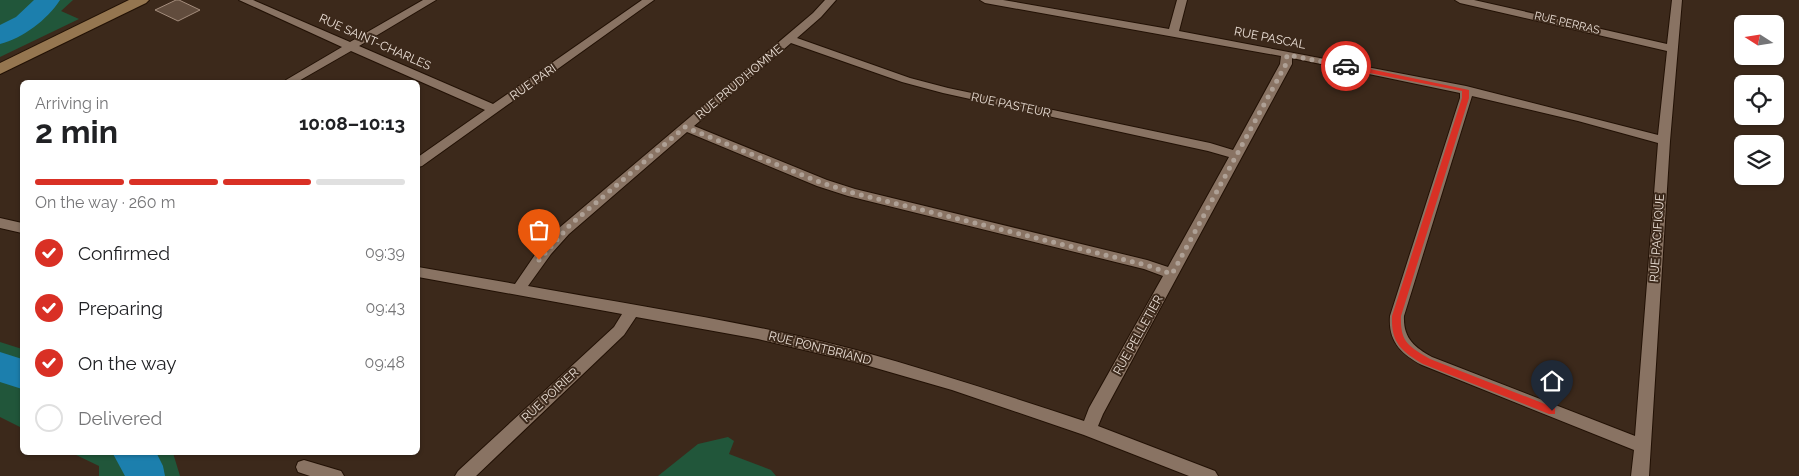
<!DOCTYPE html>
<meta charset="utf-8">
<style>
:root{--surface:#fff;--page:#f6f6f6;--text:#202124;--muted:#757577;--line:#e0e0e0;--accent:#d93025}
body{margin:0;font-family:Raleway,sans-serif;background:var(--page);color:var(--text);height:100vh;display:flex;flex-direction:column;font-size:19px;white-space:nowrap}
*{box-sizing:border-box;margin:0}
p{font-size:16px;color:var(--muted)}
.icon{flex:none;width:28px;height:28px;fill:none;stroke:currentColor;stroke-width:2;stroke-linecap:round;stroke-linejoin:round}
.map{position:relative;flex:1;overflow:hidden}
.panel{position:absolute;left:20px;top:80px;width:400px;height:375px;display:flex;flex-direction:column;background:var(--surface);border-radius:8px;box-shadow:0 1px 4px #0004}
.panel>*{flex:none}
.needle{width:32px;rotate:282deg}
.tools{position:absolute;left:1734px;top:15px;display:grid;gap:10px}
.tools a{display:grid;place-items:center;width:50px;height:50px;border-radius:8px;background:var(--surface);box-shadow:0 1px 4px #0004;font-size:25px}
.pin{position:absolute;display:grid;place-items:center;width:42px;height:42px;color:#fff;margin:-51px -21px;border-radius:50% 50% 50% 0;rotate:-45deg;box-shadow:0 0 5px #0007}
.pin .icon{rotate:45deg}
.courier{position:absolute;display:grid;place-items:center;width:50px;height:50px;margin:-25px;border:4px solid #d93025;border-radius:50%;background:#fff;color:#222;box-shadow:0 1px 6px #0007}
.head em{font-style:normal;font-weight:700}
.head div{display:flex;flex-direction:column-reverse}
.head{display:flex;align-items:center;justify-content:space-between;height:85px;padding:0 15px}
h1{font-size:32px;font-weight:700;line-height:38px}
.bar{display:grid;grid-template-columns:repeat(4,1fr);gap:8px 5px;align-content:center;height:60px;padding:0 15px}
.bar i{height:6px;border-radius:4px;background:var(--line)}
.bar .current{background:var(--accent)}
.bar p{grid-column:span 4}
ol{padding:0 15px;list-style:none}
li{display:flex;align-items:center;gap:15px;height:55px}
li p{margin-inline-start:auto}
li .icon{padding:5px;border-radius:50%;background:var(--accent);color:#fff;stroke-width:4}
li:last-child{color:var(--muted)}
li i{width:28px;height:28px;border:2px solid var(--line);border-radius:50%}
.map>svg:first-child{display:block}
</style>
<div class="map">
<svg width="1799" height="476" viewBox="0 0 1799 476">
<rect width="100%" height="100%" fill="#3c291b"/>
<g fill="#21563a">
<polygon points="0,0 73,0 61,11 79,19 0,57"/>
<polygon points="0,342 22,349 22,428 0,417"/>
<polygon points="728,437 734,441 729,454 771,470 776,476 658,476 698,444"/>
<polygon points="72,453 173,453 180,476 99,476 99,466"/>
</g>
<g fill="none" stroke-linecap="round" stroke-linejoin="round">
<g fill="#1c7fad" fill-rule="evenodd">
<path d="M34,0H60C47,20 23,38 0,44V25L16,17Z"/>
<polygon points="0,352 22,359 22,389 0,382"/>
<polygon points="112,452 156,452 163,466 165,476 125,476"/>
</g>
</g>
<polygon fill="#614c3d" stroke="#a48d7d" points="176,0 179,0 200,10 178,21 155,10"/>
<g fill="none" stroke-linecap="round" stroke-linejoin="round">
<defs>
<g id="street">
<polygon points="239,0 253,0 350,42 423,0 436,0 359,46 493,104 642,0 654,0 422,166 418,167 418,157 485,110 351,51 297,82 285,82 286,80 342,47"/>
<path d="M825,0H836L821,17L797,38L910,78L948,88L1210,143L1233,150L1280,64L1281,56L985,3L980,0H1003L1169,29L1177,0H1187L1179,31L1466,86L1658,135L1667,51L1460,3L1455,0H1474L1667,44L1672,0H1682L1670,141L1649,476H1631L1634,450L1422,365C1401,354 1388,341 1390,316L1460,98V93L1292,58V64L1103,414L1098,426L1215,471L1218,476H1189L1084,435L952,390L855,362L758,339L636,317L624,335L476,476H455L458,471L614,327L622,314L418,277V267L515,284L541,246L559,228L813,13ZM791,43L902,82L943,93L1208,151L1229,157L1168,267L1147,260L855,189L827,180L694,126ZM1472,96L1578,121L1658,143L1635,436L1432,357C1414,347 1403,338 1404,316ZM687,132L817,186L848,196L1144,269L1163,276L1089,408L1084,421C1008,396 933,371 856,350C748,322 638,306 528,286L551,254L569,234Z"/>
<polygon points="0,218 22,223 22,233 0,228"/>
<polygon points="304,460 341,471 344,476 310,476 298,472 296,467 298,462"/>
</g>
<polygon id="secondary" points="129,0 149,0 146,3 0,74 0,63"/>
</defs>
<use href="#street" stroke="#221105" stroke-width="2"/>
<use href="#secondary" stroke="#221105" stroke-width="2"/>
<use href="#street" fill="#897363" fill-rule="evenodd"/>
<use href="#secondary" fill="#957650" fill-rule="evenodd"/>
</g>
<path fill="#d93025" d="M1346,64L1469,90V98L1401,316C1400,342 1408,346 1430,359L1555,408V414H1549L1423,364C1401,351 1391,343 1392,316L1462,98V91L1344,68L1343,66Z"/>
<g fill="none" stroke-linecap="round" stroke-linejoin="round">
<polyline stroke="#aea095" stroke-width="5" stroke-dasharray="0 9" points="539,260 571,224 685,127 822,183 853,193 1146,265 1172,274 1286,64 1287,55 1346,66"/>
</g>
<g text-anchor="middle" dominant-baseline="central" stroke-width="4" stroke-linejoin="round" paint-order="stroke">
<g font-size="11" fill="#ece0d7" stroke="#3c291b">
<text transform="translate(1567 23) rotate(13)">RUE PERRAS</text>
</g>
<g font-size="12" fill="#ece0d7" stroke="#3c291b">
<text transform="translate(1270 38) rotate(11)">RUE PASCAL</text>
<text transform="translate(375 42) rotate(24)">RUE SAINT-CHARLES</text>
<text transform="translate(533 82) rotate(-35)">RUE PARI</text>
<text transform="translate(739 82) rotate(-40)">RUE PRUD'HOMME</text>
<text transform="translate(1011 105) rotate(12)">RUE PASTEUR</text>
<text transform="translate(1657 238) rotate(-86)">RUE PACIFIQUE</text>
<text transform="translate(1138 335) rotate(-61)">RUE PELLETIER</text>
<text transform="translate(820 348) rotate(14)">RUE PONTBRIAND</text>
<text transform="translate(550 395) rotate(-43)">RUE POIRIER</text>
</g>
</g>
</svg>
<div class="tools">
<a><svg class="needle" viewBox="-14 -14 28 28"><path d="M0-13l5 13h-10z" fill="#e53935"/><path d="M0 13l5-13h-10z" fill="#757577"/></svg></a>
<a><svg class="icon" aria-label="locate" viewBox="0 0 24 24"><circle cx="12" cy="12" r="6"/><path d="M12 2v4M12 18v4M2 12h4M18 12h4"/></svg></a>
<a><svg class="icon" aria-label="layers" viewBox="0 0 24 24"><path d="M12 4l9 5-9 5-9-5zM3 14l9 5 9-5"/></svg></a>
</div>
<div class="pin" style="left:539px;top:260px;background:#ea580c"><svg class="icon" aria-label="bag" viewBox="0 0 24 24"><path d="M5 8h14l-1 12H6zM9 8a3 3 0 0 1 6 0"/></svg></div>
<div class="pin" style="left:1552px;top:411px;background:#1f2937"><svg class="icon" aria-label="home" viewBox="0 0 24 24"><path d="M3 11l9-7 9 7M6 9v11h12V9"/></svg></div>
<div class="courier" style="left:1346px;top:66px"><svg class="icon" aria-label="car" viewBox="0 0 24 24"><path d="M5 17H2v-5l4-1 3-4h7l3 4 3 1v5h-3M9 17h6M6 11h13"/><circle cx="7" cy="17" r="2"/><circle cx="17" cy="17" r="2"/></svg></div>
<section class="panel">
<div class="head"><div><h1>2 min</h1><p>Arriving in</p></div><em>10:08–10:13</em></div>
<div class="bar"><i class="current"></i><i class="current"></i><i class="current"></i><i></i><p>On the way · 260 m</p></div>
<ol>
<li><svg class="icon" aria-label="check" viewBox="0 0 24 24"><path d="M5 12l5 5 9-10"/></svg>Confirmed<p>09:39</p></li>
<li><svg class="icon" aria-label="check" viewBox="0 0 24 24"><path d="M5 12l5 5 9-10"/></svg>Preparing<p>09:43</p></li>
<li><svg class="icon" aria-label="check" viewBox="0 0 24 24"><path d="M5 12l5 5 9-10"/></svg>On the way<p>09:48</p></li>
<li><i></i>Delivered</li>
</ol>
</section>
</div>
